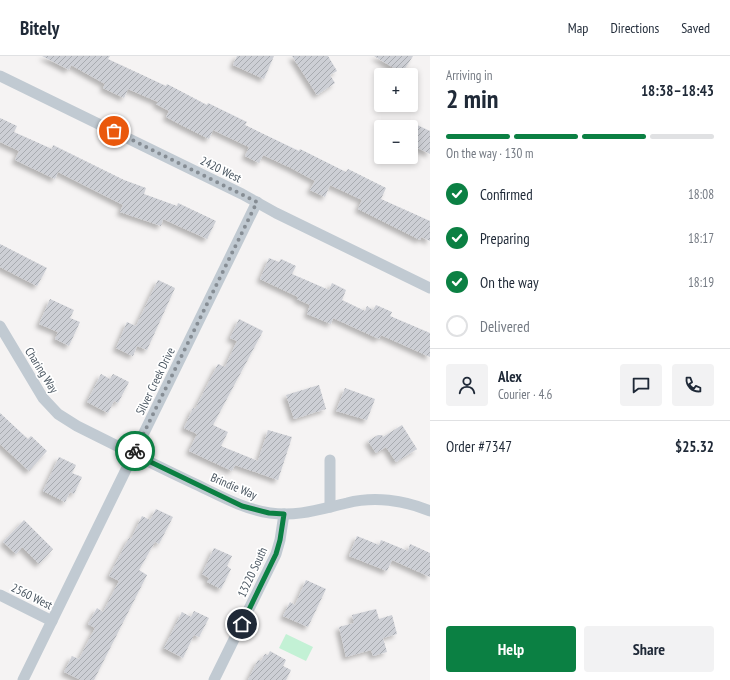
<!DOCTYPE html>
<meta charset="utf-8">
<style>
:root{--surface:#fff;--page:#f2f2f3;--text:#1f2937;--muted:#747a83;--line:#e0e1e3;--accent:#0b8043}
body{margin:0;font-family:"PT Sans Narrow",sans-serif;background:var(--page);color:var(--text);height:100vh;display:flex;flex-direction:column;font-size:15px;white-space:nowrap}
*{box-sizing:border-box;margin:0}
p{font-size:13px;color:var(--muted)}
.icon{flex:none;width:22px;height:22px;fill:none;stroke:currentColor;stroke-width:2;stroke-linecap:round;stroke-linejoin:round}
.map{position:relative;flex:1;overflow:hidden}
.details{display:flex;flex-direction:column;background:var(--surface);width:300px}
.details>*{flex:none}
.controls{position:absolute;left:374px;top:12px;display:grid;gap:8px}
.controls a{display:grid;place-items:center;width:44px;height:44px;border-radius:4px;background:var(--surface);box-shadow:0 2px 6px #0003;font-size:20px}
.pin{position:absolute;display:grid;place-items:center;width:34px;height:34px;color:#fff;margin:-17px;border:2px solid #fff;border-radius:50%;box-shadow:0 1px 4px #0007}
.courier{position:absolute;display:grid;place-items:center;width:40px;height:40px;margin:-20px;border:3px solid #0b8043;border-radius:50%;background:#fff;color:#222;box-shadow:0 1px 5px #0007}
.overview em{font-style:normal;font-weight:700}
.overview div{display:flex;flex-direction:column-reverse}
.overview{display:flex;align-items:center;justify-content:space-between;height:68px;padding:0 16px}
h1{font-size:26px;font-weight:700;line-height:30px}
.bar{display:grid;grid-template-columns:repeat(4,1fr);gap:6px 4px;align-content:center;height:48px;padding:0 16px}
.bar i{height:5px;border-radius:3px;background:var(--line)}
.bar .selected{background:var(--accent)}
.bar p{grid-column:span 4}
.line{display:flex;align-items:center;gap:10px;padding:0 16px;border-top:1px solid var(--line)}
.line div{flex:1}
.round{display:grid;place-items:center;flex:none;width:42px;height:42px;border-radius:4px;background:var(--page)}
ol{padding:0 16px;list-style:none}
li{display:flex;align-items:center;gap:12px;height:44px}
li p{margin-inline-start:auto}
li .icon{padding:4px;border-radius:50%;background:var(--accent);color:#fff;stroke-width:4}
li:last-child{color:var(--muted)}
li i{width:22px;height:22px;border:2px solid var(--line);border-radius:50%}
.cta{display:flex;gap:8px;margin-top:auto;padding:8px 16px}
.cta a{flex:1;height:46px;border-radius:4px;background:var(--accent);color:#fff;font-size:16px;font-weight:700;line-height:46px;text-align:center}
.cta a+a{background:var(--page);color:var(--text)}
header{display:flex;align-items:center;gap:24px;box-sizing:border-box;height:56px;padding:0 20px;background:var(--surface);border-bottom:1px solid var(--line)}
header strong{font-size:19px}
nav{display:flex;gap:22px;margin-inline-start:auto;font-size:14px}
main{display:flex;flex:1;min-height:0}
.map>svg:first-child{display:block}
</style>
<header>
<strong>Bitely</strong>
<nav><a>Map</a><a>Directions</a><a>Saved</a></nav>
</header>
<main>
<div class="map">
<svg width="430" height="624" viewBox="0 0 430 624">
<defs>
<pattern id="building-hatch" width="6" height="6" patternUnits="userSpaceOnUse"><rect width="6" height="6" fill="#cdcfd5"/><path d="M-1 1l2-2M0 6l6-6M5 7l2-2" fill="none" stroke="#a8abb0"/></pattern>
<filter id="shadow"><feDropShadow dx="-3.5" dy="3.5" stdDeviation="2" flood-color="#0004"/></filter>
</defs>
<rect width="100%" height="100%" fill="#f5f3f3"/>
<polygon fill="#c3f1d5" points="286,578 313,591 306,605 279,592"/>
<g fill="url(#building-hatch)" filter="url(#shadow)">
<polygon points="42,0 110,0 108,3 166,30 167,28 207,49 208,47 247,66 245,69 299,95 300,93 346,116 348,113 386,132 381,143 430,165 430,185 421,181 420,184 358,153 362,144 330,129 325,141 310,134 315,125 291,112 263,99 259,107 245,100 249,91 213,74 209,83 185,71 166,61 169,55 156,48 158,46 128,33 124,42 103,32 105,28 71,9 69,14"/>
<polygon points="237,0 274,0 264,23 233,9"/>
<polygon points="292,0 328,0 337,15 330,19 335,27 317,39"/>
<polygon points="374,0 413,0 402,17"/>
<polygon points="0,62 17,70 14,76 52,93 53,89 124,124 146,132 144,138 177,150 178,147 216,165 207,183 163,163 161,170 120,156 123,149 58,116 55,123 15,104 19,95 0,86"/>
<polygon points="415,68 430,75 430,98 411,89 411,76"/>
<polygon points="0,188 47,212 37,230 0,211"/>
<polygon points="269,202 279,206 281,203 296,210 292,218 329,234 332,227 346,234 342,244 365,255 367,250 373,254 376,249 392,256 390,260 430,277 430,301 381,279 379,283 333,262 331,268 307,258 310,249 297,243 298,241 260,223"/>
<polygon points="158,224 175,232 147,294 137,290 133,300 116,292 127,266 136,270"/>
<polygon points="50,243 74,254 70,262 80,266 69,290 55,283 58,276 39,268"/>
<polygon points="239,263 263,275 213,369 228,376 221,390 258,405 268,374 292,381 278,424 235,409 232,415 189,395 197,378 184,372 193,352 195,353 218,308 225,311 237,285 230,282"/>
<polygon points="101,318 110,323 113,318 129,326 118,347 114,345 108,357 87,346"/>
<polygon points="319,329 326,353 294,363 286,339"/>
<polygon points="345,332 375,343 367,364 336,355"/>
<polygon points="0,357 28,383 31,380 47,395 29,415 0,388"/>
<polygon points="402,369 417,393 396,406 386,391 376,397 368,385 378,379 382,379 383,381"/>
<polygon points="59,401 76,409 72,417 82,421 74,438 70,436 65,446 43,435"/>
<polygon points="156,453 173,461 159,488 155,486 139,514 147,519 94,624 81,624 64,616 72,600 79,603 95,572 88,568 97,552 103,556 119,525 109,520 129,482 131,483 142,460 150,464"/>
<polygon points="24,464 53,493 39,508 22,491 16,498 3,486"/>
<polygon points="357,480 379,489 381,484 408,495 410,488 430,497 430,521 392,504 387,515 349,500"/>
<polygon points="214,492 232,500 227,510 231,513 221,533 207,526 209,522 202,518"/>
<polygon points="306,524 326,533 308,571 283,560 290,546 295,549"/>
<polygon points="376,553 379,563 392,559 397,578 383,582 387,596 373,600 371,594 346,601 339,571 354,567 352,559"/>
<polygon points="194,555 209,562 199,581 194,579 183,602 164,592 182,556 191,561"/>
<polygon points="270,595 286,604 283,610 291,614 286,624 248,624 258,604 261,605 265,598 268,599"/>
</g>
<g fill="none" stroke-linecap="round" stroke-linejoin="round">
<g stroke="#c1cad2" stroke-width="11">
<polyline points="0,20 242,138 276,157 430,232"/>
<path d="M0,270L43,342L58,358L77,370C115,389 153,408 191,426C217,438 242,453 270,457C298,461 320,453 347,447C374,440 404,444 430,455"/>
<polyline points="330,404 330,451"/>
<polyline points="0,539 52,565"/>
<polyline points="23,624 257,146"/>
<polyline points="214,624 276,498 280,484 284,458"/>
</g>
</g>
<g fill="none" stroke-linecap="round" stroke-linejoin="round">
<polyline stroke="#868d94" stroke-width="4" stroke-dasharray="0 7.2" points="114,75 257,146 135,395"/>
<polyline stroke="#0b8043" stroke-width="5" points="135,395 134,398 242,450 269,457 284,458 280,484 276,498 242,568"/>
</g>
<g text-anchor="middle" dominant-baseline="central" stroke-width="3.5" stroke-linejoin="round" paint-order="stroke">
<g font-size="12" fill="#4a5661" stroke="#fff">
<text transform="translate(221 113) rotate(26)">2420 West</text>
<text transform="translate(42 314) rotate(58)">Charing Way</text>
<text transform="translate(155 325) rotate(-64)">Silver Creek Drive</text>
<text transform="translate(234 430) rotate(23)">Brindie Way</text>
<text transform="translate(252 516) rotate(-65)">13220 South</text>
<text transform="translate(32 540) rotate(26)">2560 West</text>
</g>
</g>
</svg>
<div class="controls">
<a>+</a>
<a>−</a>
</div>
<div class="pin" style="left:114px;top:75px;background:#ea580c"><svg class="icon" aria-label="bag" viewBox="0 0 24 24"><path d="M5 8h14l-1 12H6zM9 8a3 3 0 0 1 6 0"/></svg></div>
<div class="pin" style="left:242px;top:568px;background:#1f2937"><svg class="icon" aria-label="home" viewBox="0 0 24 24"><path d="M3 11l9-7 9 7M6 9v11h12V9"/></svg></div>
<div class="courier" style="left:135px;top:395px"><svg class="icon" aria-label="bike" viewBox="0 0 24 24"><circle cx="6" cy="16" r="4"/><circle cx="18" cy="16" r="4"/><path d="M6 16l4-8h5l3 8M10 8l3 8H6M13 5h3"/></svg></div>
</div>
<section class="details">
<div class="overview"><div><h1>2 min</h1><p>Arriving in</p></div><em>18:38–18:43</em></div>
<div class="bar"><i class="selected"></i><i class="selected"></i><i class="selected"></i><i></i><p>On the way · 130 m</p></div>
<ol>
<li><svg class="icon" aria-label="check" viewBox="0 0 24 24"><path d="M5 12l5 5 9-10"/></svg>Confirmed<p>18:08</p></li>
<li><svg class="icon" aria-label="check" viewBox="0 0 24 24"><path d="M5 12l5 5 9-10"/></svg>Preparing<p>18:17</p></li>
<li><svg class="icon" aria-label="check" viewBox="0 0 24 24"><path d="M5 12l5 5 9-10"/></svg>On the way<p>18:19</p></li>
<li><i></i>Delivered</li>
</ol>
<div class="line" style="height:72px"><a class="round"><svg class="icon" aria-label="person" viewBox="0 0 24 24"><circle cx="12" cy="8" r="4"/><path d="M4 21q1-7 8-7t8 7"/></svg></a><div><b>Alex</b><p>Courier · 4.6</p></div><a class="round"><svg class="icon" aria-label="chat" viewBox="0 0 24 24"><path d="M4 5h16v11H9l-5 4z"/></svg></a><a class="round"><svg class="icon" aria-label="phone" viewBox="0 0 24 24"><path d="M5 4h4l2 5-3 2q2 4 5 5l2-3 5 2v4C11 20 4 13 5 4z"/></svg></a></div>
<div class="line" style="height:52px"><div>Order #7347</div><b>$25.32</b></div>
<div class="cta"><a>Help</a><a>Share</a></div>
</section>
</main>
